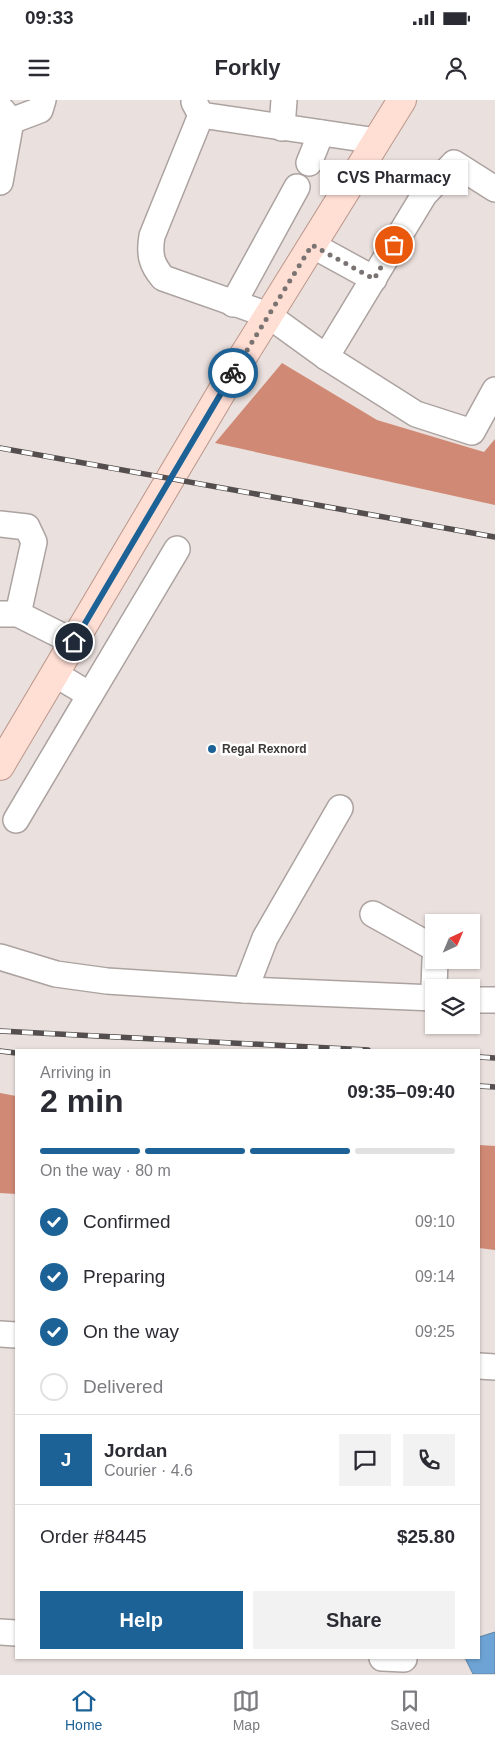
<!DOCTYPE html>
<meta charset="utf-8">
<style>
:root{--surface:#fff;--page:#f2f2f3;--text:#2b2b33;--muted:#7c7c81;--line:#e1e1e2;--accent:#1d6296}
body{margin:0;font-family:Helvetica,sans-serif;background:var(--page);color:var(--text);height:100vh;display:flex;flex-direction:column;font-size:19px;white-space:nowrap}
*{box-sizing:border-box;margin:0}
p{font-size:16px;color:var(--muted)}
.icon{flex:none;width:28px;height:28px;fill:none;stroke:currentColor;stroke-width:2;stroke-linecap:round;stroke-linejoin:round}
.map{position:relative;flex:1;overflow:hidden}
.drawer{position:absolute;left:15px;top:949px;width:465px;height:610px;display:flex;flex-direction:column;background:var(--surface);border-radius:0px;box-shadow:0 1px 4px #0004}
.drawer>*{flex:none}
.needle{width:32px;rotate:44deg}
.buttons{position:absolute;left:425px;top:814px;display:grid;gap:10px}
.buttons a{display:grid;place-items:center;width:55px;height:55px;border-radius:0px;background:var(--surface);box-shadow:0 1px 4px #0004;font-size:25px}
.pin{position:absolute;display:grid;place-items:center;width:42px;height:42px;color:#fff;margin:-21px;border:2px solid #fff;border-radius:50%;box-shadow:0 1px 5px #0007}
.courier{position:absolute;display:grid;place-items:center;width:50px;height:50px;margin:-25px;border:4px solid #1d6296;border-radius:50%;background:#fff;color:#222;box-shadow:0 1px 6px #0007}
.bubble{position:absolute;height:35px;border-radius:0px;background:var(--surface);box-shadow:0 1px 4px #0004;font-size:16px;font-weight:800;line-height:35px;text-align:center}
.overview em{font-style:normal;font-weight:800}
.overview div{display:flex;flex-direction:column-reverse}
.overview{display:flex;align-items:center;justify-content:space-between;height:85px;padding:0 25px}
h1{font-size:32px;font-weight:800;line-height:38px}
.bar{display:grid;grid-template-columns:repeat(4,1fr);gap:8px 5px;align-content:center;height:60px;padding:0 25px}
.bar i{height:6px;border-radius:4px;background:var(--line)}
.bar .selected{background:var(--accent)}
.bar p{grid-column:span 4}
.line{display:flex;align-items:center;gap:12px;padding:0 25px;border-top:1px solid var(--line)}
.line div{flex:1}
.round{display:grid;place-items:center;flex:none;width:52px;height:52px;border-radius:0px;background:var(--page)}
ol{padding:0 25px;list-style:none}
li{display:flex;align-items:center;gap:15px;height:55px}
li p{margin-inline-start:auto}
li .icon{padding:5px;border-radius:50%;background:var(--accent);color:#fff;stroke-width:4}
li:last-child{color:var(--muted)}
li i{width:28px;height:28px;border:2px solid var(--line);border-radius:50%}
.primary-button{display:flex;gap:10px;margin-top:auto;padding:10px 25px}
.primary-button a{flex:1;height:58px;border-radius:0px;background:var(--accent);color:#fff;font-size:20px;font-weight:800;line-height:58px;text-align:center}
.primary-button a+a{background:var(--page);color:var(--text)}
.status{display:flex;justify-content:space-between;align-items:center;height:35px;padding:0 25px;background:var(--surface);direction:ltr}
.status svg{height:14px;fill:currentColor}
header{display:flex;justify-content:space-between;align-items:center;height:65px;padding:0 25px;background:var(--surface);font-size:22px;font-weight:800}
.tabs{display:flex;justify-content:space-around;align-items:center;height:70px;border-top:1px solid var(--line);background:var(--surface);font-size:14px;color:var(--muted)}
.tabs a{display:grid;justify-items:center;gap:2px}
.tabs .selected{color:var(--accent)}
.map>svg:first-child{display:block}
</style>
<div class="status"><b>09:33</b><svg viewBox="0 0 49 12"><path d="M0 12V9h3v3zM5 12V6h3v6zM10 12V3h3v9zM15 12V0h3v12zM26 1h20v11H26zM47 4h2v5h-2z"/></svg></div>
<header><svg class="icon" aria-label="menu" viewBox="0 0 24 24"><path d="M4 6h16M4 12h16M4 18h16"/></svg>Forkly<svg class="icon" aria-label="person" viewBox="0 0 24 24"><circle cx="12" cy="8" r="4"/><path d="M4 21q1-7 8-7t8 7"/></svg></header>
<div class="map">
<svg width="495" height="1574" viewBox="0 0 495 1574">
<rect width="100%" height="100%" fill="#eae0dd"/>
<g fill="#d08974">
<polygon points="282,263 377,320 484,352 495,339 495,405 215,343"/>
<polygon points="0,993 16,996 16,1094 0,1093"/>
<polygon points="479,1045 495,1046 495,1150 479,1148"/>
</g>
<polygon fill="#6da4d5" stroke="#5e84a6" points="495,1532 495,1574 473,1574 465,1558 479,1558 479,1537"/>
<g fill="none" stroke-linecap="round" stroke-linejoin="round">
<defs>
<g id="minor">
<polyline points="194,2 201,15 377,41"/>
<polyline points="2,10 11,21 40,10 43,0"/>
<path d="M201,15L152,136C149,154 151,164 163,178L268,215L326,257L416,314L472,332L495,290"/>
<polyline points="0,20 11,21 0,82"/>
<polyline points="282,28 284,0"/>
<polyline points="309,63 321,33"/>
<polyline points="312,145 374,179"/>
<polyline points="233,204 297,87"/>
<polyline points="326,257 424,95 454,63 495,89"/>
<polyline points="0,424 27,427 34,442 18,514"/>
<polyline points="0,514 18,514 74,542"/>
<polyline points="90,595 177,449"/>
<polyline points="16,720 90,595 55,574"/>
<polyline points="373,814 434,848"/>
<polyline points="0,857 56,874 107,881 245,890 434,898"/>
<polyline points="434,888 435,860"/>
<polyline points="245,890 265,838 340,708"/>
<polyline points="471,900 495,900"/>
<polyline points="0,1234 16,1235"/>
<polyline points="479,1266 495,1267"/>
<polyline points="0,1532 16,1533"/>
<polyline points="382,1558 404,1559"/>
</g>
<polyline id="major" points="0,666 237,266 402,0"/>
</defs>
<use href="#minor" stroke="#aca3a0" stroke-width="28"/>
<use href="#major" stroke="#bb968b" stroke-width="30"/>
<use href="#minor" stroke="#fff" stroke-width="25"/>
<use href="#major" stroke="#ffded4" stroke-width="28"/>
<defs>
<g id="rail">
<polyline points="0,348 495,437"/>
<polyline points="0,931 368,950"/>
<polyline points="0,951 16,953"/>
<polyline points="479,957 495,958"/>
<polyline points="479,986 495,987"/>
</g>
</defs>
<use href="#rail" stroke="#544f4e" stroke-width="5.5"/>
<use href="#rail" stroke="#fff" stroke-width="4" stroke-dasharray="11" stroke-linecap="butt"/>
</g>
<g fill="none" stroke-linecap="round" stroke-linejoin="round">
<polyline stroke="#797371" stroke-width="5" stroke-dasharray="0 9" points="233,273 312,145 374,179 394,145"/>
<polyline stroke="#1d6296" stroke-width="6" points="74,542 233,273"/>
</g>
<circle fill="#1d6296" stroke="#fff" stroke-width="2" cx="212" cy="649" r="5"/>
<g text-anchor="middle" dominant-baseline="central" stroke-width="5" stroke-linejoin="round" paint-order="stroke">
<g font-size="12" font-weight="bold" fill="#3c3837" stroke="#fff" text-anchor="start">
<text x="222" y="649">Regal Rexnord</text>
</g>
</g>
</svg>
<div class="buttons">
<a><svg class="needle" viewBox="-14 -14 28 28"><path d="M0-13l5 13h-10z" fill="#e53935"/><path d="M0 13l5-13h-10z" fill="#7c7c81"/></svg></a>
<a><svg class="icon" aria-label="layers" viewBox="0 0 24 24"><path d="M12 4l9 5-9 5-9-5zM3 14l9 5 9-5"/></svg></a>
</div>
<div class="pin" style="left:394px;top:145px;background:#ea580c"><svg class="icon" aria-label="bag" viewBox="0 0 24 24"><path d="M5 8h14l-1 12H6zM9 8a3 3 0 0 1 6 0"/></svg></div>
<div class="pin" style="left:74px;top:542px;background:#1f2937"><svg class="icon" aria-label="home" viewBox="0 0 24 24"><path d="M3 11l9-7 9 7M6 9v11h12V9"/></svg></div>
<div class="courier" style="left:233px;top:273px"><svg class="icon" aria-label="bike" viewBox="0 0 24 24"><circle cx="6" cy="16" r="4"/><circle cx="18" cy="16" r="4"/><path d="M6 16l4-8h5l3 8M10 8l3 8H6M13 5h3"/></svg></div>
<div class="bubble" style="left:320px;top:60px;width:148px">CVS Pharmacy</div>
<section class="drawer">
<div class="overview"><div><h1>2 min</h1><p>Arriving in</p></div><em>09:35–09:40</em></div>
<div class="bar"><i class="selected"></i><i class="selected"></i><i class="selected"></i><i></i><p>On the way · 80 m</p></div>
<ol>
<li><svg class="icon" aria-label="check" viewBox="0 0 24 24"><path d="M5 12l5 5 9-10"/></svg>Confirmed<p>09:10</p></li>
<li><svg class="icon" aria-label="check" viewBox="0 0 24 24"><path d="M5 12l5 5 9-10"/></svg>Preparing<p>09:14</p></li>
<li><svg class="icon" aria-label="check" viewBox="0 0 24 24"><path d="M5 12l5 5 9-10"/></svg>On the way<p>09:25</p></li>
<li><i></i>Delivered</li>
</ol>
<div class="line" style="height:90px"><b class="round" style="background:var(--accent);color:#fff">J</b><div><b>Jordan</b><p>Courier · 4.6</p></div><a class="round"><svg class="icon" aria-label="chat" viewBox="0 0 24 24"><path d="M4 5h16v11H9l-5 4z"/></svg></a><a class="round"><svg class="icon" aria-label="phone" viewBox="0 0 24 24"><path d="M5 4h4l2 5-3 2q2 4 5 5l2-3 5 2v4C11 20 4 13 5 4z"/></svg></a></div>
<div class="line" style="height:65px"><div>Order #8445</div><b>$25.80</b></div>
<div class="primary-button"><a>Help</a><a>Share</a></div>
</section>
</div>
<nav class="tabs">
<a class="selected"><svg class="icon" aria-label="home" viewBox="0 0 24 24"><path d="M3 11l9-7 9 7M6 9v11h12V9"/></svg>Home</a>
<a><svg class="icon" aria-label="map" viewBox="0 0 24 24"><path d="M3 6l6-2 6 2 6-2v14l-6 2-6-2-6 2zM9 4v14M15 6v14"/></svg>Map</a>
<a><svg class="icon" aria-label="saved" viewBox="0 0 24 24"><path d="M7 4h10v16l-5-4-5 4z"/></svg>Saved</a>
</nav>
